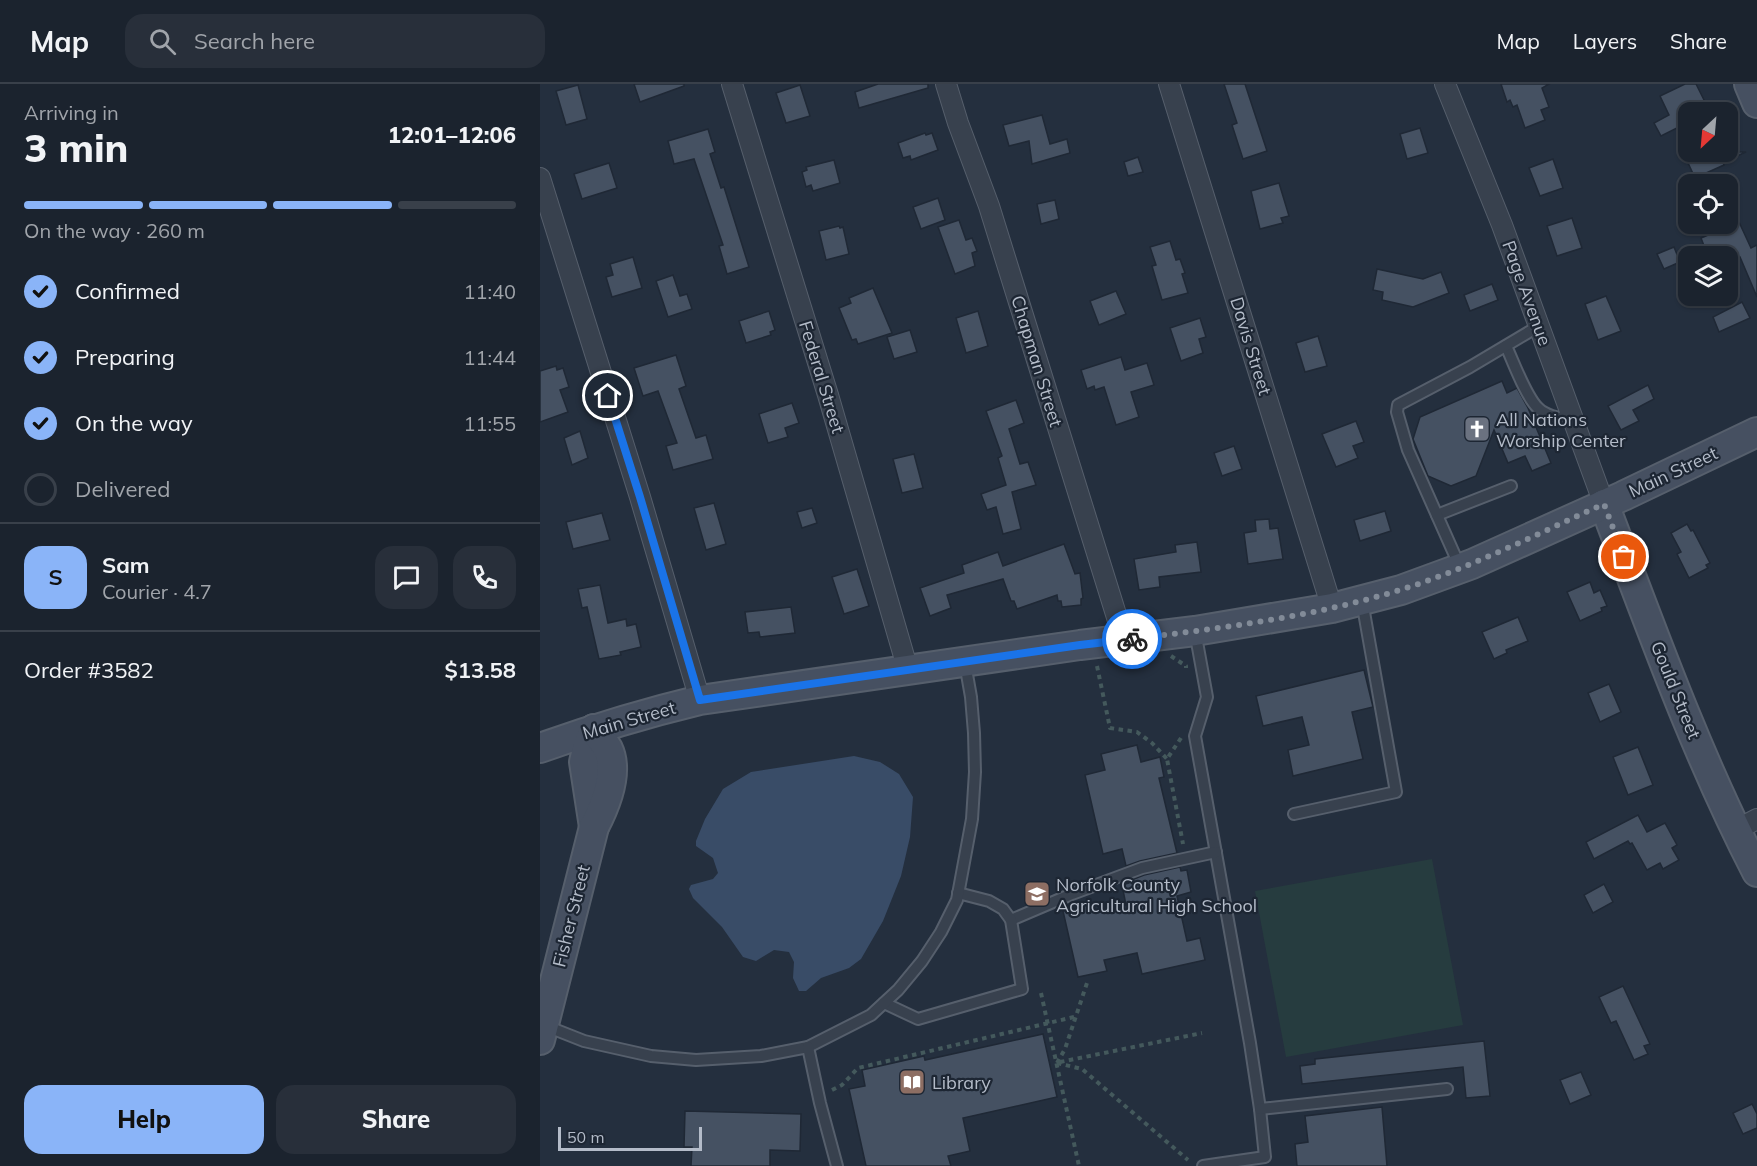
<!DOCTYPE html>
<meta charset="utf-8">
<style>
:root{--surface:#1b232e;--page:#282f3a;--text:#f1f3f6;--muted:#a0a4aa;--line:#39404a;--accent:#8ab4f8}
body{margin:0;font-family:Mulish,sans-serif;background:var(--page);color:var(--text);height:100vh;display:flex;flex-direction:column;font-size:22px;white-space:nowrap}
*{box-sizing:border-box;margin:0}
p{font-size:20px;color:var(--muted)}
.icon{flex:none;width:33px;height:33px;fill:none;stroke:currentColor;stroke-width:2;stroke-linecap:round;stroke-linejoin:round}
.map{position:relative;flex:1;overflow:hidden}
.sheet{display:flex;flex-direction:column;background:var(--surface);width:540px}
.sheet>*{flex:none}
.needle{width:39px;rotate:206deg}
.buttons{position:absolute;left:1138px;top:18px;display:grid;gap:12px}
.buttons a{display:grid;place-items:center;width:60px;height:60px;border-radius:12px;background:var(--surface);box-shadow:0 2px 4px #0004,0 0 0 2px var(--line);font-size:30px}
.scale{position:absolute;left:18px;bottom:15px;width:144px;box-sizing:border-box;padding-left:6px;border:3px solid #b4bcc9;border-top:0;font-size:16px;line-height:21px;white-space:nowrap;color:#b4bcc9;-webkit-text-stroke:4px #1d2633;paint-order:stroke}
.pin{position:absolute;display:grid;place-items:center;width:51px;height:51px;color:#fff;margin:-26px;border:3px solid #fff;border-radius:50%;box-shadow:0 2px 6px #0007}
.courier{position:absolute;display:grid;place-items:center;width:60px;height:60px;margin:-30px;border:4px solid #1a73e8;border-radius:50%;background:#fff;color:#222;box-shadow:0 2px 8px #0007}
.headline em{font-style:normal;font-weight:800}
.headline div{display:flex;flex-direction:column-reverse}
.headline{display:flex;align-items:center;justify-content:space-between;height:102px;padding:0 24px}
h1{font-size:39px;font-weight:800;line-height:45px}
.bar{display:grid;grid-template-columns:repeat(4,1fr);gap:9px 6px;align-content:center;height:72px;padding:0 24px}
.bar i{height:8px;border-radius:4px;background:var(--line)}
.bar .active{background:var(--accent)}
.bar p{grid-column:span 4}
.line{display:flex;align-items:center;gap:15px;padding:0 24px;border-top:2px solid var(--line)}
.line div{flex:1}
.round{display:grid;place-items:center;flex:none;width:63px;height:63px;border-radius:18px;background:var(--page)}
ol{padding:0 24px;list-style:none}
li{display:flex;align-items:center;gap:18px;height:66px}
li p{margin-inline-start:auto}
li .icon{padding:6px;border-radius:50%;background:var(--accent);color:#111;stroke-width:4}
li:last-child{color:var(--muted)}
li i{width:33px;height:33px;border:3px solid var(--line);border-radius:50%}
.button{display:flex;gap:12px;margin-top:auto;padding:12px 24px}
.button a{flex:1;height:69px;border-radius:18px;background:var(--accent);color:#111;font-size:24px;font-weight:800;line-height:69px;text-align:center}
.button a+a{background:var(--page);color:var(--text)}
header{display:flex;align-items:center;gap:36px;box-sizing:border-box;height:84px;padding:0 30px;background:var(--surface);border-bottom:2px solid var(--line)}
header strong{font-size:28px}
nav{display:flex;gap:33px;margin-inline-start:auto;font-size:21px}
.search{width:420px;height:54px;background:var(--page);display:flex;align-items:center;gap:15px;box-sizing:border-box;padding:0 21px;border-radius:18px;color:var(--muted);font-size:22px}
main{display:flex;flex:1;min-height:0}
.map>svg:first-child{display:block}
</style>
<header>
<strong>Map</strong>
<div class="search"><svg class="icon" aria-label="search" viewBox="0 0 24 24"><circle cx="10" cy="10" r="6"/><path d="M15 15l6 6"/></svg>Search here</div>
<nav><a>Map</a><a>Layers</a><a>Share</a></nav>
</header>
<main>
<section class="sheet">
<div class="headline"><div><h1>3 min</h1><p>Arriving in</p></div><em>12:01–12:06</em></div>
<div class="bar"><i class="active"></i><i class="active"></i><i class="active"></i><i></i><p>On the way · 260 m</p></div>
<ol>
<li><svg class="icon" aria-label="check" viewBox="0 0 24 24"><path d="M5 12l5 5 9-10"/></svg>Confirmed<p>11:40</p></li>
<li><svg class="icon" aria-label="check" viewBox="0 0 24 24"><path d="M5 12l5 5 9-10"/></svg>Preparing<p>11:44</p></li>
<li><svg class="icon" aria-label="check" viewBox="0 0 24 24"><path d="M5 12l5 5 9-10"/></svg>On the way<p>11:55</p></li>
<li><i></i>Delivered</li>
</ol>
<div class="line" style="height:108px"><b class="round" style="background:var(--accent);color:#111">S</b><div><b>Sam</b><p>Courier · 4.7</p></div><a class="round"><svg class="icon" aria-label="chat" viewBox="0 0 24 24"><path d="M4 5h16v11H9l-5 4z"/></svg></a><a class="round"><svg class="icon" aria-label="phone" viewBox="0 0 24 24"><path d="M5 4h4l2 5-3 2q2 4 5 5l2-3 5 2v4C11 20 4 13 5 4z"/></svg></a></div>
<div class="line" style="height:78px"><div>Order #3582</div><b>$13.58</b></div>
<div class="button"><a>Help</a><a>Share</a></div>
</section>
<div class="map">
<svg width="1217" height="1082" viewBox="0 0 1217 1082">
<rect width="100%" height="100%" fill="#242f3e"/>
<polygon fill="#263c3f" points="892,775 923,941 746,973 715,807"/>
<polygon fill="#394c67" points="314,672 340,678 359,690 373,713 370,753 361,792 343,837 321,875 309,884 281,894 266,907 259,907 253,894 254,878 249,868 234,866 216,877 203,873 182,843 153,814 149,805 151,801 173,795 178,789 173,774 156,762 156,757 165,735 183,705 211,688"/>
<g fill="#455162" stroke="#1f2835" stroke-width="1.5">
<polygon points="94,0 144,0 144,2 100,18"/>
<polygon points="338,0 388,0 388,4 319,24 315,8"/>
<polygon points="684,0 705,0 727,67 703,75 692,41 697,39"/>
<polygon points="961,0 1009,0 1002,4 1009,23 1001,26 1005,36 985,44 977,21 973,23 970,16 967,18"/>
<polygon points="1145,0 1156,0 1166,20 1145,30 1149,38 1121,52 1114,39 1129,31 1120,12"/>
<polygon points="38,1 47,35 26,41 16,7"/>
<polygon points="260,1 270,32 246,39 236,9"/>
<polygon points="502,31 510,60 527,55 530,69 492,80 489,57 469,62 463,41"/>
<polygon points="880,44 888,69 867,75 860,50"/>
<polygon points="168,45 175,68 170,70 181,104 184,103 209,183 187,190 179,162 183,161 154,75 134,80 128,57"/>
<polygon points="385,49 386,51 392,49 398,66 371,76 370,72 363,74 358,59"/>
<polygon points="1143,68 1206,68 1183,78 1184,81 1155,94"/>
<polygon points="598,73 603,88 588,92 584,78"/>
<polygon points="1013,75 1023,104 1000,112 989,84"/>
<polygon points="294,76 300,99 273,107 271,101 266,103 262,88 267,86 266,83"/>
<polygon points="69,79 77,104 42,115 34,90"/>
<polygon points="739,99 749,132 741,134 743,139 720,145 711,107"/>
<polygon points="398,114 405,136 381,145 373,123"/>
<polygon points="515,116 519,135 501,140 497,120"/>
<polygon points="1032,134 1042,164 1017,172 1007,142"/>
<polygon points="419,136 426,156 432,154 437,167 432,169 435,182 415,190 398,143"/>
<polygon points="1199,138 1211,164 1217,161 1217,213 1200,173 1188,179 1188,172 1168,172 1161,154"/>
<polygon points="299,142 300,144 303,143 309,170 286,176 279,147"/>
<polygon points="630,157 636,176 640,175 645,189 642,190 648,209 622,216 612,182 616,181 610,163"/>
<polygon points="1134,163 1140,178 1124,185 1117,170"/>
<polygon points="93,173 102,204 72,213 66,193 73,191 70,180"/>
<polygon points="837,185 883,195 901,188 909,209 873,223 842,216 843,208 833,206"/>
<polygon points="133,191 140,212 147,210 152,225 128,233 116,197"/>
<polygon points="952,200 958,216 930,227 924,211"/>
<polygon points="333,204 352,249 318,260 316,255 312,256 299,224 311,219 309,214"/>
<polygon points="576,207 586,230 559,241 550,217"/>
<polygon points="1066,212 1081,247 1058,256 1045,220"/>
<polygon points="1202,218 1210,234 1179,248 1173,233"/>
<polygon points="229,227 235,246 230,248 231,251 206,259 199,237"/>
<polygon points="438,227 448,262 426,269 416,234"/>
<polygon points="660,234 666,253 659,255 663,269 641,277 630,244"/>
<polygon points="370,246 377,268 354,275 347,253"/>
<polygon points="778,252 787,282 765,288 756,259"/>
<polygon points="136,271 146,302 139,305 156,354 166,351 173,375 133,386 126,362 137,359 118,307 103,312 94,284"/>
<polygon points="581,273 585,286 607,279 614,301 591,308 599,333 576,341 564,303 555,306 554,302 547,305 541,286"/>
<polygon points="16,282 17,286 23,284 29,303 20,306 28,328 0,338 0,287"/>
<polygon points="962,297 967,309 977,304 988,324 1011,379 992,387 985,372 968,379 954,346 936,392 911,402 888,392 873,355 880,333"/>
<polygon points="1108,301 1114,315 1093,326 1099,337 1081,346 1068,322"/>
<polygon points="476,316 484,339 469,345 480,380 488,378 496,401 472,408 481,445 463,450 456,423 447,426 441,410 466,401 458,374 462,372 446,327"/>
<polygon points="252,319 259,339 245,344 248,353 228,359 219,330"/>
<polygon points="816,337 824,358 813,362 818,374 796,383 782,350"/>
<polygon points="40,347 48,374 32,381 24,354"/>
<polygon points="694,362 702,385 682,392 674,369"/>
<polygon points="374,370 383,404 362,409 353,375"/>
<polygon points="174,419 186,460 166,466 154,424"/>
<polygon points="272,424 277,439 262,444 257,428"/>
<polygon points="845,427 851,447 820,457 814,436"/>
<polygon points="62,429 70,456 33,465 26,438"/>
<polygon points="729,435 730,445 738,444 743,475 708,480 704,449 716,447 715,436"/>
<polygon points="1147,440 1151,447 1153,446 1170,479 1166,481 1168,484 1149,494 1137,470 1141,468 1131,449"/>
<polygon points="657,458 661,488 619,493 620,503 599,506 594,475 636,468 635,461"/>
<polygon points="524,460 535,490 540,489 543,514 541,515 541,521 522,523 521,517 518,517 517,511 477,525 474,517 471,517 463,495 407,511 411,524 390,532 380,504 424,489 422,481 458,468 463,482"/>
<polygon points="317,485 329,522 304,530 292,493"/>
<polygon points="1050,498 1054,509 1060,506 1067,522 1061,524 1062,527 1040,537 1027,508"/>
<polygon points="60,501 68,539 86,535 87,542 96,540 101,563 80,568 81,571 59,575 47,523 42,524 38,505"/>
<polygon points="251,523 255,549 220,553 219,548 208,549 205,528"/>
<polygon points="978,533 988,557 966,566 967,569 954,575 942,548"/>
<polygon points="824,586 833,623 812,628 823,675 753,692 748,666 769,661 762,633 723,642 716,612"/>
<polygon points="1069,600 1081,628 1060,638 1048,609"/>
<polygon points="597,661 601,678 620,673 624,693 619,694 637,769 600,777 586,782 582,765 563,770 545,691 565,686 561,670"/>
<polygon points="1098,663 1113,701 1088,711 1073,673"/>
<polygon points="1098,731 1107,748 1125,739 1137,761 1132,764 1139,776 1123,785 1120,779 1107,786 1092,759 1090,760 1088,757 1054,775 1046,758"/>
<polygon points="640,783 641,787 647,786 651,808 637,812 647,857 660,854 665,876 602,890 597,869 564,876 567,887 538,893 523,827 552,820 554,828 586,821 582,801 589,799 589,797 604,791"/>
<polygon points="1064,800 1073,818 1053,829 1044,811"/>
<polygon points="1083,902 1110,960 1104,962 1108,970 1094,976 1076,937 1071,939 1059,913"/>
<polygon points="503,950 517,1013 423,1034 430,1067 408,1072 411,1082 326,1082 309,1005 325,1002 322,986 384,972 385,976"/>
<polygon points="944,957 950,1012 926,1014 923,983 762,1000 760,982 775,980 775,975"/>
<polygon points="1041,988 1051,1011 1030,1020 1020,996"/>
<polygon points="1212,1020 1217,1030 1217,1044 1203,1050 1193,1029"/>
<polygon points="842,1023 847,1082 757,1082 755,1060 768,1058 765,1032"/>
<polygon points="145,1027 261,1030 260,1067 230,1066 230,1082 151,1082 152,1063 144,1063"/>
</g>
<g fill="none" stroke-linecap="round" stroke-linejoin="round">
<defs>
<g id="lane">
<path d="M966,262C973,277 986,313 998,324C1007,333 1022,335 1033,336"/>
<polyline points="897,431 971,402"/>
<polyline points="920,483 868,366 857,328 858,321 930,283 999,242"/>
<polyline points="655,547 667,613 655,652 710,959 720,1025 725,1073 663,1082"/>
<polyline points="754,730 856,708 822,517"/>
<polyline points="471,836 532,810 602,784 676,768"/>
<polyline points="344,919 378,935 482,905 471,836 463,825 449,817 418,809"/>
<polyline points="6,942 44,957 111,972 156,976 221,972 268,963 331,931 358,906 382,877 401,848 417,816 432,735 435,688 434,649 431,613 425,579"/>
<polyline points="268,963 280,1019 297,1082"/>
<polyline points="720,1025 907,1005"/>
</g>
<g id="street">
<polyline points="192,0 288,311 368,586"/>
<polyline points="406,0 418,39 449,122 584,556"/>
<polyline points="629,0 792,524"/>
<polyline points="905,0 962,141 1064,420"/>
<polyline points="0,94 100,413 160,616"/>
<polyline points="1196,746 1217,735"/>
</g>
<g id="secondary">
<polyline points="1209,0 1217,19"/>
<path d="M1064,420C1111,544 1156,670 1217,788"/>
<path d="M0,664C53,645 106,629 160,616L540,561L655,547L792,524L861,506L932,480L1083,412L1217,348"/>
<polyline points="54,743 44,678 47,665 54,645"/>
<path d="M0,956L54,743C65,722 79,688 68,665C64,658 58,651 54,645"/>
</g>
</defs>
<use href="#lane" stroke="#565f6c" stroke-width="14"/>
<use href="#street" stroke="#565f6c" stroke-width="22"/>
<use href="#secondary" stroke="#565f6c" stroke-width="32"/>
<g stroke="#44595c" stroke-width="4" stroke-dasharray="4.5 4.5" stroke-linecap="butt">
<polyline points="631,572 646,582 646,584"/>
<polyline points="557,582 570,644 597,648 612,659 627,675"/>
<polyline points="641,654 627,675 643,760"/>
<polyline points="501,909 539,1082"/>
<polyline points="520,978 662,949"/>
<polyline points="517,979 542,985 648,1076"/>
<polyline points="517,979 525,965 548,896"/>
<polyline points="292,1006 302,1001 318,984 534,933"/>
</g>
<use href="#lane" stroke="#38414e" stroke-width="10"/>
<use href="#street" stroke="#38414e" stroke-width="20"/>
<use href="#secondary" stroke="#465061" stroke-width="28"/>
</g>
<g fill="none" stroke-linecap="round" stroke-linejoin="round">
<path stroke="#828b98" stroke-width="6" stroke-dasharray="0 10.8" d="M592,555C682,544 773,533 860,506C930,484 997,450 1064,420L1084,473"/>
<polyline stroke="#1a73e8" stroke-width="8" points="68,312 100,413 160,616 540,561 592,555"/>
</g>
<defs>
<symbol id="church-square" viewBox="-11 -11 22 22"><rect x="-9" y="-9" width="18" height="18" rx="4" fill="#6b7280" stroke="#1d2633"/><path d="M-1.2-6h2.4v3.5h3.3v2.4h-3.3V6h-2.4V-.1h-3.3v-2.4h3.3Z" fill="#fff"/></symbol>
<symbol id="school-square" viewBox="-11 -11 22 22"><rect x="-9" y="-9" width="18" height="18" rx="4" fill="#8d6e63" stroke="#1d2633"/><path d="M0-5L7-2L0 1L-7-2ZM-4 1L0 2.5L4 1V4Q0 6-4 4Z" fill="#fff"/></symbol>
<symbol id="library-square" viewBox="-11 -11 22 22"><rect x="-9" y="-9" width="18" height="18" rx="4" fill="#8d6e63" stroke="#1d2633"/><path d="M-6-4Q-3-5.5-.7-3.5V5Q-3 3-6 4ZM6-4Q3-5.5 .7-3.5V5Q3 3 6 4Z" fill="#fff"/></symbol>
</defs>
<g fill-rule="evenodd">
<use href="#church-square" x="922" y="330" width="30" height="30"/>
<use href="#school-square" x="482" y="795" width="30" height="30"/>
<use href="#library-square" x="357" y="983" width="30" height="30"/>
</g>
<g text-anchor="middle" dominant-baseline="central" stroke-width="4.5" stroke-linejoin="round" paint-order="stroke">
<g font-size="18" fill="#b4bcc9" stroke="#1d2633">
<text transform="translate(987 209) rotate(70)">Page Avenue</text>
<text transform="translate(711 262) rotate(73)">Davis Street</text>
<text transform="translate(497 277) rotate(73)">Chapman Street</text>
<text transform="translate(282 293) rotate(73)">Federal Street</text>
<text transform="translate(1133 388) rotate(-25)">Main Street</text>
<text transform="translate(1136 606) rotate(68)">Gould Street</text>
<text transform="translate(89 636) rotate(-16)">Main Street</text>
<text transform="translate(31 832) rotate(-76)">Fisher Street</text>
</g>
<g font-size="18" fill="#b4bcc9" stroke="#1d2633" text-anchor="start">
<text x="956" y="335">All Nations<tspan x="956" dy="21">Worship Center</tspan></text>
<text x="516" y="800">Norfolk County<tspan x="516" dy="21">Agricultural High School</tspan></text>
<text x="392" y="998">Library</text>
</g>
</g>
</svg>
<div class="buttons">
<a><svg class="needle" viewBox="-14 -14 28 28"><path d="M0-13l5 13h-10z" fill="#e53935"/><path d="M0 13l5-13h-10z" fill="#a0a4aa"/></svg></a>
<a><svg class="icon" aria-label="locate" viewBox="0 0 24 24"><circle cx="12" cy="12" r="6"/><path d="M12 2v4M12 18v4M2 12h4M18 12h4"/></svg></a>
<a><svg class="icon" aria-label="layers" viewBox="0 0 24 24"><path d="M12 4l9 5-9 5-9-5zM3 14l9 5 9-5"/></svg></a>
</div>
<div class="scale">50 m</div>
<div class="pin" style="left:1084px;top:473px;background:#ea580c"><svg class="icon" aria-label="bag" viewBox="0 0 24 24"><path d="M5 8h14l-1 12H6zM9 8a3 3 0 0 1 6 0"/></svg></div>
<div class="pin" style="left:68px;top:312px;background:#1f2937"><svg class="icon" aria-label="home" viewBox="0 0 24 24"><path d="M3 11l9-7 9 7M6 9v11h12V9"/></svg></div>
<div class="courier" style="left:592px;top:555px"><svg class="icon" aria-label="bike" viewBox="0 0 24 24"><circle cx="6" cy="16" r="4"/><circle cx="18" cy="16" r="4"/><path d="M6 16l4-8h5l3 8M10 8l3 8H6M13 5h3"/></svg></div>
</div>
</main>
